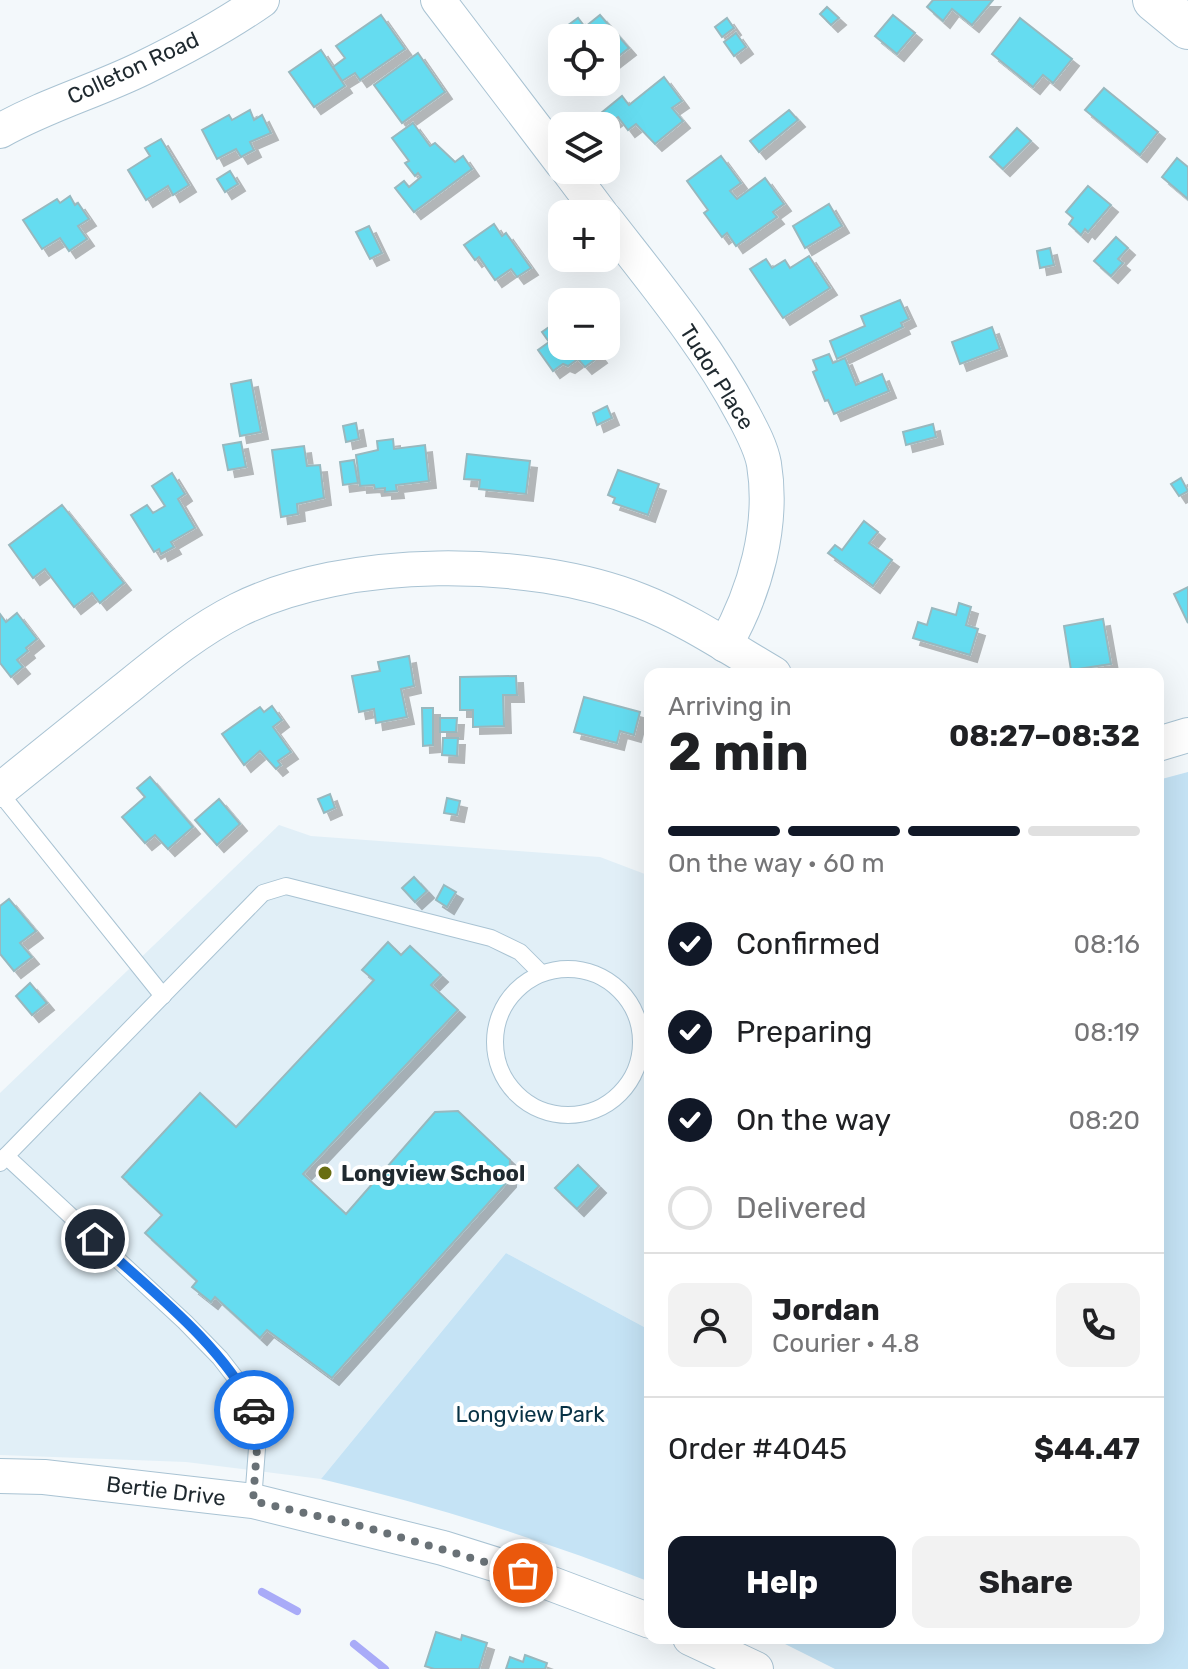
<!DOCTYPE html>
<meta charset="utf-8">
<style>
:root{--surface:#fff;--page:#f2f2f2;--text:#202124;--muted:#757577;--line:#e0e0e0;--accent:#111827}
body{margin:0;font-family:Rubik,sans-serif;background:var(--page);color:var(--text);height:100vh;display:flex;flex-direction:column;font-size:30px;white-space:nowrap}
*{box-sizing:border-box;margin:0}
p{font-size:26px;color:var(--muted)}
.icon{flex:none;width:44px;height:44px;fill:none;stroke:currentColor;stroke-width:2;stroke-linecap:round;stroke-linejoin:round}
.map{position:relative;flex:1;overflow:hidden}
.drawer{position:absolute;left:644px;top:668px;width:520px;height:976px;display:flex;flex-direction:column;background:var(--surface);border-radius:16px;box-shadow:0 8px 32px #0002}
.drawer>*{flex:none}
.buttons{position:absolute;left:548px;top:24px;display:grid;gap:16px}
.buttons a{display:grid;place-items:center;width:72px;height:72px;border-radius:16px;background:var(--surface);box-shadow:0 8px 32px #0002;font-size:40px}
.pin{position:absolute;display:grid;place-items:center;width:68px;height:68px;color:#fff;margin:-34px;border:4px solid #fff;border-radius:50%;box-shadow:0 2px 8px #0007}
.courier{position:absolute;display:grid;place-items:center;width:80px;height:80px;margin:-40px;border:6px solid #1a73e8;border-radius:50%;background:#fff;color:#222;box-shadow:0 2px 10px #0007}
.headline em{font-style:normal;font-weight:700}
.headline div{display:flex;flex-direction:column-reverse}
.headline{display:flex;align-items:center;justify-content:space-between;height:136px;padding:0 24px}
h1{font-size:52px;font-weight:700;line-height:60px}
.bar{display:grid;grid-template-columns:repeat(4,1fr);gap:12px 8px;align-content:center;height:96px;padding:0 24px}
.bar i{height:10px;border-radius:6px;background:var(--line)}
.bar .on{background:var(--accent)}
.bar p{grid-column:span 4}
.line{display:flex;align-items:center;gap:20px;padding:0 24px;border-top:2px solid var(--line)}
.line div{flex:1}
.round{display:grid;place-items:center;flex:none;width:84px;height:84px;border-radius:16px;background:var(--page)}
ol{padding:0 24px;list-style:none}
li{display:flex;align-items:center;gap:24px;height:88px}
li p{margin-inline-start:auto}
li .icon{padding:8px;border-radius:50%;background:var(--accent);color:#fff;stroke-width:4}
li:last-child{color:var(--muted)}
li i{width:44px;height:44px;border:4px solid var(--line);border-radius:50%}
.action{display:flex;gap:16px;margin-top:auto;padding:16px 24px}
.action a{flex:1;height:92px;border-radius:16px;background:var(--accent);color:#fff;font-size:32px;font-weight:700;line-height:92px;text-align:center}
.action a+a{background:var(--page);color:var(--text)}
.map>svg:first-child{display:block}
</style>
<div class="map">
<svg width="1188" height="1669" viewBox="0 0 1188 1669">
<defs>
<filter id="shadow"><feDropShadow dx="7" dy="7" stdDeviation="0" flood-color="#0004"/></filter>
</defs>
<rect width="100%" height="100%" fill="#f3f8fb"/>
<polygon fill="#e1eff7" points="279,825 311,836 600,857 650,876 650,1325 646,1328 506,1253 321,1479 186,1462 0,1455 0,1093"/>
<g fill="#c5e3f5">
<polygon points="1188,772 1188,1669 835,1669 773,1638 1158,1638 1158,780"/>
<path d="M506,1253L646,1328L650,1325V1582C543,1540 432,1505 321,1479Z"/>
</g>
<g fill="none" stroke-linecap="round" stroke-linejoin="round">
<g stroke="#a9abf8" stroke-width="8">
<polyline points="262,1592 297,1611"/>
<polyline points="354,1644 385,1669"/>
</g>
</g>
<g fill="#65dcf0" stroke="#98b8be" stroke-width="2" filter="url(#shadow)">
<polygon points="933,0 993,0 972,25 952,9 943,21 927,7"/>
<polygon points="827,7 839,18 831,25 820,14"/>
<polygon points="381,15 405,49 360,80 355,73 342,81 333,67 345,58 336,46"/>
<polygon points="600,15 629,48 606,66 606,38 577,38 567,26 578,18 585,27"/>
<polygon points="893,15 915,33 897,54 875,36"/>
<polygon points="727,18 734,28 722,37 715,27"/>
<polygon points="1020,18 1072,59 1053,83 1043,75 1033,87 992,54"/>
<polygon points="736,33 746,47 734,56 724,42"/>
<polygon points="321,50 345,86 314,107 289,72"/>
<polygon points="418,53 445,92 402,123 374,85"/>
<polygon points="664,77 682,101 672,108 683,121 655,144 636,124 628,130 618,117 608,124 600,114 622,96 629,105"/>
<polygon points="1104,88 1158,132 1140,155 1085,110"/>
<polygon points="250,110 254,120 262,115 271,133 250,142 254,150 241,157 236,149 217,159 202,130 229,115 232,120"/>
<polygon points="789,110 798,120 759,152 750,141"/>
<polygon points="413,123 430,146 435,143 455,162 463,156 472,169 414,212 395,188 404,181 409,187 421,177 418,173 415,176 405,163 409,161 392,138"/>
<polygon points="1017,128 1031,141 1003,169 990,157"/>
<polygon points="161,139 189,185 173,195 168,186 146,200 128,170 150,156 145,148"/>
<polygon points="721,156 741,183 730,191 737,199 765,178 784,204 773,212 777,217 736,246 727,233 722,237 704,213 708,210 687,181"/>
<polygon points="1177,158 1188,167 1188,199 1162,177"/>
<polygon points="230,171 238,184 225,192 217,179"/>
<polygon points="1088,186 1111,205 1088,232 1085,229 1081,235 1069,224 1073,218 1066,212"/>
<polygon points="70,196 75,205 78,203 89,219 78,226 87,239 69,251 60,238 42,249 23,220 57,199 60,203"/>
<polygon points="829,204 842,226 805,248 793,226"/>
<polygon points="494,224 502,236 506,233 531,268 517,277 511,269 495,280 479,257 475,260 464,245"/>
<polygon points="369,226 382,253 370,259 356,232"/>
<polygon points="1116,237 1128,248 1118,259 1123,263 1111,276 1094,261"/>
<polygon points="1050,248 1054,265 1040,268 1037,251"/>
<polygon points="809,256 830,288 783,318 750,269 766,259 772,268 785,260 790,268"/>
<polygon points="900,300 909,319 901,323 903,327 837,359 830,341 865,326 861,316"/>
<polygon points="562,318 562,346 592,346 600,356 585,367 578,359 568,366 563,364 553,371 538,350 549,342 542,332"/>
<polygon points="992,327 1000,349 960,364 952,342"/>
<polygon points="829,354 833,363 845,358 856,385 882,374 889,391 834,414 828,400 825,401 813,372 817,370 813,360"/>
<polygon points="251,380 261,432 240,436 231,384"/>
<polygon points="607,406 612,418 597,425 593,413"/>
<polygon points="356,423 359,439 346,442 343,426"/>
<polygon points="933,424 936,437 906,445 903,432"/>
<polygon points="393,439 394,449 425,445 429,481 396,485 397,491 385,492 385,488 375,489 374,485 360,486 356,455 378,450 377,441"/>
<polygon points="241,442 246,467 228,470 223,445"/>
<polygon points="304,446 307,466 320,465 324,498 297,504 298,514 281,517 272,450"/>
<polygon points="467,454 530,461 526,494 479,489 480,480 464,479"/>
<polygon points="354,460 358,483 343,485 340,462"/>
<polygon points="618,470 659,484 648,515 613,503 615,498 608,495"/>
<polygon points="172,473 185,494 178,499 195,528 171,542 174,547 161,554 159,549 154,552 131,515 147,505 153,513 165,506 152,486"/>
<polygon points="1181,478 1188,491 1179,496 1171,484"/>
<polygon points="62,505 124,583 100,603 92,593 74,607 45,569 33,578 9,545"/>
<polygon points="864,521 878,532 869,543 892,560 873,586 828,553 835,545 842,550"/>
<polygon points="1188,587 1188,623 1174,594"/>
<polygon points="959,603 971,607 966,625 978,629 970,655 913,638 918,622 927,625 932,608 956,615"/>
<polygon points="17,613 37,639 26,648 28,651 17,660 23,667 11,677 0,663 0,614 6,622"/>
<polygon points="1103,619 1111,664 1071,670 1064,626"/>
<polygon points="409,656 414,686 401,689 407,717 376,723 374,709 359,712 352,676 380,671 378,662"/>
<polygon points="516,676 517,695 503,695 504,726 473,727 473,710 460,710 460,677"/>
<polygon points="584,697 640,712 634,735 620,731 617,743 574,732"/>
<polygon points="272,706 282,720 273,727 291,752 278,761 281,765 276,769 260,751 244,765 222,734 260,707 264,712"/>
<polygon points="422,708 433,708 433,745 423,746"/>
<polygon points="440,718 457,718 456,732 440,732"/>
<polygon points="443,738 458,738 457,756 442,755"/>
<polygon points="150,777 193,827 168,849 155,835 145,843 122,817 145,797 137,788"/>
<polygon points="330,794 335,808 324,813 318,799"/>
<polygon points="447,798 460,801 457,815 444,813"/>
<polygon points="219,799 240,824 217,845 195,820"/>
<polygon points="414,877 427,891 415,902 402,888"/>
<polygon points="444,885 456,892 447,907 436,900"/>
<polygon points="9,899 36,931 20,943 32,957 14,971 0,954 0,906"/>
<polygon points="388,942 401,955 410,946 441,975 431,985 458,1010 303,1174 346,1214 435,1112 458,1111 510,1160 509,1180 332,1378 267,1330 260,1338 215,1297 211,1302 192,1287 197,1281 145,1233 162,1215 122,1177 200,1093 236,1127 374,980 362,970"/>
<polygon points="30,983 47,1003 32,1015 16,996"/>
<polygon points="578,1165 599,1186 577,1209 555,1188"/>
<polygon points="436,1632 461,1640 462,1635 487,1643 479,1669 434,1669 425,1666"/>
<polygon points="525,1655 547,1663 545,1669 506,1669 510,1657 523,1662"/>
</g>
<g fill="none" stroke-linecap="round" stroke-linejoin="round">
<defs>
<g id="service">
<polyline points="0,793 163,996"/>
<circle cx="568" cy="1042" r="73"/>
<polyline points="6,1156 263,893 286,886 491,938 520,952 541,973"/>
<polyline points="0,1163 6,1156 185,1322 220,1358 244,1389 259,1422 253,1501"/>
</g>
<g id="minor">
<polyline points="438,0 562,163"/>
<path d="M0,131C46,105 96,91 143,68C184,48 225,26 262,0"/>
<polyline points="568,170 601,214"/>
<path d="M606,220C654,282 706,344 743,414C751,429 761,447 764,464C774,526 755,592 725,645"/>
<polyline points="1158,744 1188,735"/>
<path d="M0,790C41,757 82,724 123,691C159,662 196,631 238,610C346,556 529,556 641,601C685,618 733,650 774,674"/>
<polyline points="0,1476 44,1477 253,1501 443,1548 523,1573 650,1621"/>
<polyline points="690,1638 756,1669"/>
</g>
<polyline id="tertiary" points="1154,0 1188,28"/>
</defs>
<use href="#service" stroke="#a9c3d3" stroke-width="18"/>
<use href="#minor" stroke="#a9c3d3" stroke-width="36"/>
<use href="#tertiary" stroke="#a9c3d3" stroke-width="44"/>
<use href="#service" stroke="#fff" stroke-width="16"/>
<use href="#minor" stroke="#fff" stroke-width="34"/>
<use href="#tertiary" stroke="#fff" stroke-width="42"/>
</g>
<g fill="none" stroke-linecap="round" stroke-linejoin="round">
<polyline stroke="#697176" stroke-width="8" stroke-dasharray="0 14.4" points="254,1410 259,1422 253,1501 365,1527 523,1573"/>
<path stroke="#1a73e8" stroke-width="10" d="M95,1239C148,1288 223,1345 254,1410"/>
</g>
<circle fill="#686d12" stroke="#fff" stroke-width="3" cx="325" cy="1173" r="8"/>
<g text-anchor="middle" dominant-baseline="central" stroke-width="8" stroke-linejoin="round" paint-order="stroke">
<g font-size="22" fill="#1f292f" stroke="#fff">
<text transform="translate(133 68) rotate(-25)">Colleton Road</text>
<text transform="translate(717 377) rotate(58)">Tudor Place</text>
<text transform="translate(166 1491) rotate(7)">Bertie Drive</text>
</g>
<g font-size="22" font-weight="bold" fill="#1f292f" stroke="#fff" text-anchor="start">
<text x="341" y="1173">Longview School</text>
</g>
<g font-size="22" fill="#083245" stroke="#fff">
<text x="530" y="1414">Longview Park</text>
</g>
</g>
</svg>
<div class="buttons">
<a><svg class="icon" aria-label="locate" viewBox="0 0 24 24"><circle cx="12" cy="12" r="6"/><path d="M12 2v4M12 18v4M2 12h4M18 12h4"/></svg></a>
<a><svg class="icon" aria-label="layers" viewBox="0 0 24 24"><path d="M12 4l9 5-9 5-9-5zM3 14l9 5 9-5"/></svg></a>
<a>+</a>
<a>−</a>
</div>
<div class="pin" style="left:523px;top:1573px;background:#ea580c"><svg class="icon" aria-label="bag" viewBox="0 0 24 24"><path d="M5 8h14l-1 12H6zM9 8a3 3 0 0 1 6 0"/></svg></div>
<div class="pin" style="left:95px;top:1239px;background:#1f2937"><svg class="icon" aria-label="home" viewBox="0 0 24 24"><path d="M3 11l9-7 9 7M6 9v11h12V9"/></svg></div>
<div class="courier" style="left:254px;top:1410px"><svg class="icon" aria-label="car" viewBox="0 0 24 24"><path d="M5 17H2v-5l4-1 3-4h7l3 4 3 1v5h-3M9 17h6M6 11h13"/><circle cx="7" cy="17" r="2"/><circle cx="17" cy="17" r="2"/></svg></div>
<section class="drawer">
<div class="headline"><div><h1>2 min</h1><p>Arriving in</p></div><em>08:27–08:32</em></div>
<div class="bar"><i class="on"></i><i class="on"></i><i class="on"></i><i></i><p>On the way · 60 m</p></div>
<ol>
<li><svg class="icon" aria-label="check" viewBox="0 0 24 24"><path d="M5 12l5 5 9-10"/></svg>Confirmed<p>08:16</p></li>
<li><svg class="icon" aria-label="check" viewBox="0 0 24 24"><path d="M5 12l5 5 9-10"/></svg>Preparing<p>08:19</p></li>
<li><svg class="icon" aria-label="check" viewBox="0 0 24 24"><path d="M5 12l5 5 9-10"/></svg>On the way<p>08:20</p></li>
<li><i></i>Delivered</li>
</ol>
<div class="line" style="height:144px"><a class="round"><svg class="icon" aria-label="person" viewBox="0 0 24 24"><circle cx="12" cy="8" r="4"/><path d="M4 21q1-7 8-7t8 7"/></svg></a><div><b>Jordan</b><p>Courier · 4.8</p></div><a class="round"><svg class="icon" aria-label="phone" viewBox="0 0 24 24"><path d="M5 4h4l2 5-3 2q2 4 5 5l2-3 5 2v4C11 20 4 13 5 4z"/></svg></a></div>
<div class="line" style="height:104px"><div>Order #4045</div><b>$44.47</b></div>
<div class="action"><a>Help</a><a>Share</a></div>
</section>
</div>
